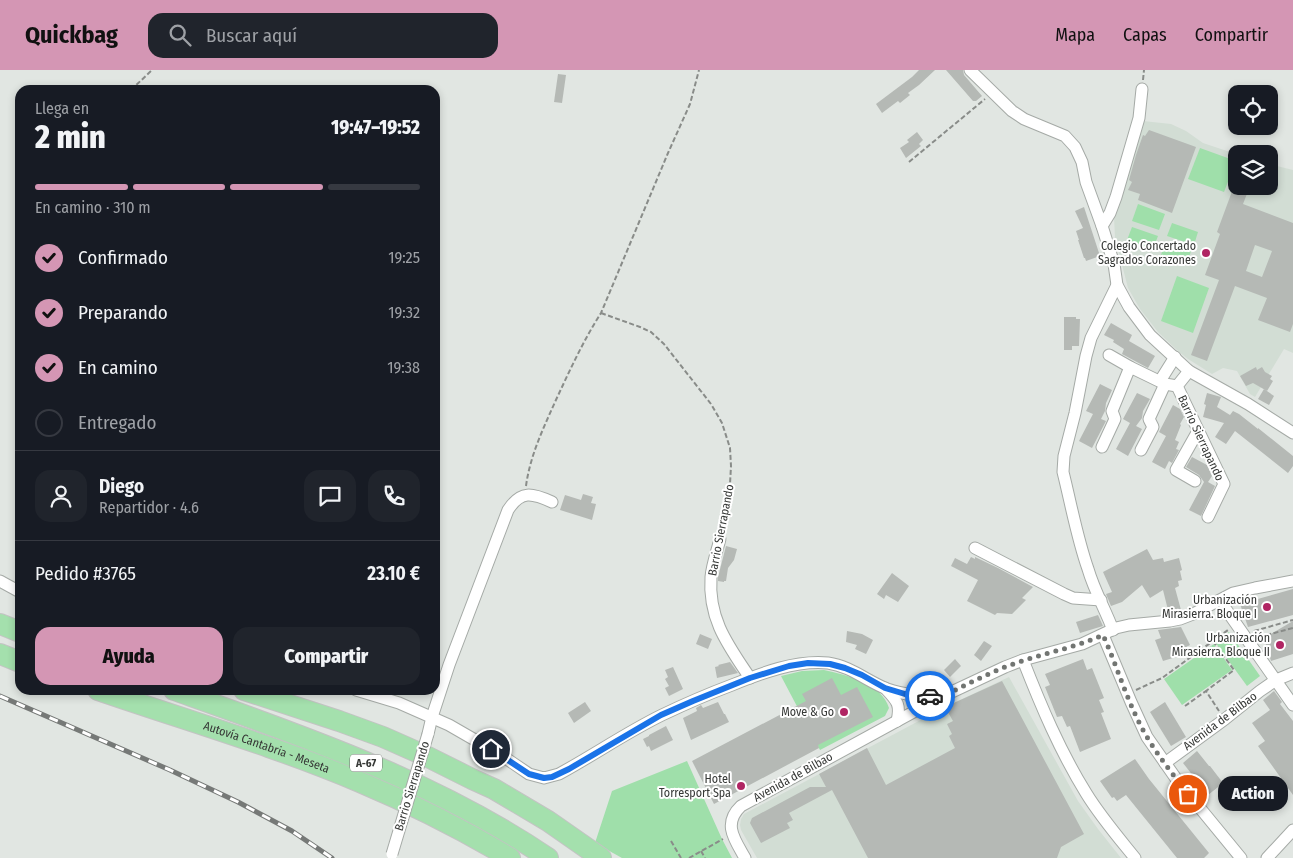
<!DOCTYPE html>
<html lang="es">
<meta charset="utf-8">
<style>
:root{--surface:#171b24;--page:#20242c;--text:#f1f3f6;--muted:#9ea1a6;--line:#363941;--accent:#d496b4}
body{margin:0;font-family:"Fira Sans Condensed",sans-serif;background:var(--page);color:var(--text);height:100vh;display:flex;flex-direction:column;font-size:19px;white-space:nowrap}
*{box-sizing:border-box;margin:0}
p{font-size:16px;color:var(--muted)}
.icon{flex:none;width:28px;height:28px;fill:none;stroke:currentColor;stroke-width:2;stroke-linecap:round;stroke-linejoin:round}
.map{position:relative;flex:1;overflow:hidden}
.drawer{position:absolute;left:15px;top:15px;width:425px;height:610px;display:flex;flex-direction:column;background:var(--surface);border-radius:15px;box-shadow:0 2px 8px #0003}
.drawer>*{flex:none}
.tools{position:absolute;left:1228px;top:15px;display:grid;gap:10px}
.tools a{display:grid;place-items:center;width:50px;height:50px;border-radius:10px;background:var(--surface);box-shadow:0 2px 8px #0003;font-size:25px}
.pin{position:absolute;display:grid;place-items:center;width:42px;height:42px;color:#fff;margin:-21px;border:2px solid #fff;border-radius:50%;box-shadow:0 1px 5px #0007}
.courier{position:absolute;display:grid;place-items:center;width:50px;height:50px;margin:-25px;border:4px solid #1a73e8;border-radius:50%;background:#fff;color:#222;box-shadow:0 1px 6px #0007}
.bubble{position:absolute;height:35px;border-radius:15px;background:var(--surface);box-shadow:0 2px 8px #0003;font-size:16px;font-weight:800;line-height:35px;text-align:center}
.head em{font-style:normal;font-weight:800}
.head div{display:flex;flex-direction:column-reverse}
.head{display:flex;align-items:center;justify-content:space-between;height:85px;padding:0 20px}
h1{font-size:32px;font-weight:800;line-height:38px}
.bar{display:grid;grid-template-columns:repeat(4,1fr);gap:8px 5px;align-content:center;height:60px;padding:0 20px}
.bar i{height:6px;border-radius:4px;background:var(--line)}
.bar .on{background:var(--accent)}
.bar p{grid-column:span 4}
.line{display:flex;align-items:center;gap:12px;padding:0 20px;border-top:1px solid var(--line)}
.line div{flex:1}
.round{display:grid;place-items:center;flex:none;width:52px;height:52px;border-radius:15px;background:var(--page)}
ol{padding:0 20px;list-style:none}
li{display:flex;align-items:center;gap:15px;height:55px}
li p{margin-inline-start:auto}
li .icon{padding:5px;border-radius:50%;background:var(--accent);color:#111;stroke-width:4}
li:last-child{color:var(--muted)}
li i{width:28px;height:28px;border:2px solid var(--line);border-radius:50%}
.button{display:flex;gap:10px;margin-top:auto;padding:10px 20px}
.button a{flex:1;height:58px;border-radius:15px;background:var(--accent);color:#111;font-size:20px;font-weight:800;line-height:58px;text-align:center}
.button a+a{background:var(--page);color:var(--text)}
header{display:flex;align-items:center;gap:30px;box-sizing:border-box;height:70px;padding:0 25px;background:var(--accent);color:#111}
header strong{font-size:24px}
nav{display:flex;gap:28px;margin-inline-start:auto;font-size:18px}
.search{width:350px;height:45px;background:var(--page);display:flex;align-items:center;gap:12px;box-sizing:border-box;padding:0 18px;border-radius:15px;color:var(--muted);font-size:19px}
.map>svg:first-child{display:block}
</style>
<header>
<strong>Quickbag</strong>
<div class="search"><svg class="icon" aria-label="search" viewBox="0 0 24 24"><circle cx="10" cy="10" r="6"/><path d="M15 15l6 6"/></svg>Buscar aquí</div>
<nav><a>Mapa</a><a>Capas</a><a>Compartir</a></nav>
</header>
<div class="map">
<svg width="1293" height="788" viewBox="0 0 1293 788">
<rect width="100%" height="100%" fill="#e1e6e2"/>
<g fill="#d2ddd4">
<polygon points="1143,51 1171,54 1186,61 1203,73 1236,84 1236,116 1269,116 1269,94 1293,100 1293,283 1284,279 1255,327 1250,324 1237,301 1223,298 1212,304 1188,289 1178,281 1158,262 1140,239 1128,218 1115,168 1114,147"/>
<polygon points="1009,607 1078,731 1098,759 1121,788 757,788 741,760 740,755 741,749 744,744 945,637"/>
</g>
<g fill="#9fdfaa">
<polygon points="1200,78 1236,91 1224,122 1188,109"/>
<polygon points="1138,134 1165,144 1159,160 1132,151"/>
<polygon points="1172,153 1198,162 1194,175 1167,166"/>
<polygon points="1132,157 1158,166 1153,179 1127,170"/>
<polygon points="1165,172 1191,181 1187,194 1161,185"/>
<polygon points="1177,206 1209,218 1193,263 1161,251"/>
<polygon points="1229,562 1260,606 1247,616 1215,572"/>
<polygon points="1214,574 1232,600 1182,635 1164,609"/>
<path d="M824,600C846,605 882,613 889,638L885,646L820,680L781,606L802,601Z"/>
<polygon points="687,691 722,769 732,788 622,788 595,773 612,721"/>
</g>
<g fill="#b5b9b5" fill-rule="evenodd">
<polygon points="919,0 935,0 919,15 908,23 910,25 900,33 898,31 882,43 876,34 912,7"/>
<polygon points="946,0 963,0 964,5 982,26 976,31 973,31"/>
<polygon points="558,4 566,5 562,33 554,32"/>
<polygon points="1149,60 1196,77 1172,143 1138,130 1140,124 1128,120 1132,112 1129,110 1136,85 1143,65 1145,66"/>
<polygon points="917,62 923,70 919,74 921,76 906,88 900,78 909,72 907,70"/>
<path d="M1234,116H1250L1243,134L1293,153V254L1290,262L1258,250L1267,228L1235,216L1207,291L1191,285L1219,210L1205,205L1220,164L1217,162ZM1255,175L1272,181L1262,207L1246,201Z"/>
<polygon points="1084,137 1100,186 1086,191 1085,188 1084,188 1078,170 1079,170 1076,161 1083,158 1075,141"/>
<polygon points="1064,247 1076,247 1076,249 1080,249 1079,276 1072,276 1072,280 1064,280"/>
<polygon points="1111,253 1132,265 1129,271 1155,286 1148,298 1122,284 1124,279 1113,272 1114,270 1104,265"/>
<polygon points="1256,297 1257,300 1262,297 1265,302 1272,306 1270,309 1273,311 1267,321 1253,313 1246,316 1240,306"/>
<polygon points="1100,314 1112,320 1106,333 1105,341 1101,349 1106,351 1092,378 1079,371 1093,344 1086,341"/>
<polygon points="1264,319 1274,326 1269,335 1258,329"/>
<polygon points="1137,323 1150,329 1143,341 1142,348 1136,356 1142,359 1128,386 1116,379 1130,353 1123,349"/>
<polygon points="1207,323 1221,327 1217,337 1230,345 1233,341 1239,344 1258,359 1258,358 1293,386 1293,396 1288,403 1235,361 1226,374 1215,367 1224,353 1203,347 1206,335 1204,334"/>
<polygon points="1173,335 1180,339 1184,347 1180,354 1181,355 1175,370 1179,372 1176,379 1179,380 1172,393 1169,391 1165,399 1152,392 1166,366 1159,362"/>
<polygon points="1192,387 1207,395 1212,406 1208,412 1215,416 1201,446 1189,440 1204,412 1199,405 1186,397"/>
<polygon points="583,424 593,427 591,433 596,434 592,450 560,440 565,425 581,430"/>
<polygon points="726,476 737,479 734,490 728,498 726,511 724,511 724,512 718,511 718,507"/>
<polygon points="1147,479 1153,490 1163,488 1164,492 1179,488 1182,500 1180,501 1182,510 1178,511 1179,516 1175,518 1181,540 1169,544 1163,520 1150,528 1142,515 1122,532 1111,536 1106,524 1112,522 1103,502"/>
<polygon points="971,487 975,489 975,487 998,498 1033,517 1022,528 1026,530 1012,544 997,543 995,545 967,531 978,510 951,496 955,488 967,494"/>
<polygon points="892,503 909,516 898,532 886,525 884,529 877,524"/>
<polygon points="1293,519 1293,545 1248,557 1240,534"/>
<polygon points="1098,545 1103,556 1080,563 1076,552"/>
<polygon points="1293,551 1293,584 1271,591 1264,568"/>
<polygon points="1181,557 1190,575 1175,583 1176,587 1163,591 1155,570 1161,568 1158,560"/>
<polygon points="847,561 862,564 873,570 866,584 855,579 857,575 846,572"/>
<polygon points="700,564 712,569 708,579 696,574"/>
<polygon points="984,571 992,576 981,591 974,585"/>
<polygon points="955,589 961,596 950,607 944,600"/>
<polygon points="1083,589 1087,600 1092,598 1104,628 1099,630 1104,642 1101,643 1111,669 1080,682 1070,656 1067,657 1062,646 1057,647 1045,617 1050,615 1045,604"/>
<polygon points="730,592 738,603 717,608 715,597 719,596 718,595"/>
<polygon points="673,597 683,619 669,626 665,618 669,616 665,609 668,607 665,600"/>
<polygon points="832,608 841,625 857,617 873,647 818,675 819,678 714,734 692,691 806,631 802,624"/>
<polygon points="1002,611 1084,764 1061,777 1057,788 868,788 832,720 789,743 793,750 787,753 790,758 761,773 750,753 752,748 810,717 826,717 819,704 867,678 886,715 955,678 949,666 952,664 947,654 953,651 945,637"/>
<polygon points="1274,621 1282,632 1280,634 1293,651 1293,725 1258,676 1265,671 1252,653 1270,640 1263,630"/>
<polygon points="585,632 591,641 574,653 568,643"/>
<polygon points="718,632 724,644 725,644 729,652 691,670 683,648 697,641 696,638 701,635 703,638"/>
<polygon points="1165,632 1186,667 1171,676 1150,642"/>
<polygon points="666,656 673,670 651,681 649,676 647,677 643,669 649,666 649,665"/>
<polygon points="1197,681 1209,696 1210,696 1223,713 1208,725 1183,693"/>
<polygon points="1135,689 1149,709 1209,783 1204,788 1177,788 1126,725 1117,731 1114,727 1112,728 1100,711"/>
</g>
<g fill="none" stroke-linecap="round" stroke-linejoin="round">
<defs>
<g id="minor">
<polyline points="970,0 1012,41 1024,49 1065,66 1075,77 1082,92 1086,112 1102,156 1114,194 1117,215 1129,237 1150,265 1189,301 1248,334 1293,363"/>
<polyline points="1102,156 1110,143 1116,127 1139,48 1142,19"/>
<polyline points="1109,285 1130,297"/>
<polyline points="1189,301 1177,316 1224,414 1208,447"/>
<polyline points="1160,311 1175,287"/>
<polyline points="1102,377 1115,349 1112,341 1130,297 1165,314 1177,316"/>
<polyline points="1141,380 1153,357 1149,349 1165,314"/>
<polyline points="1195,411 1176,400 1198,361"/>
<path d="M720,469C717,481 712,495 711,507C708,549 728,575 750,608"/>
<polyline points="975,478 1064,524 1073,528 1101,530"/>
<polyline points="0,511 20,522"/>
<polyline points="1224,529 1225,538 1293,635"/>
<path d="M1113,560C1105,539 1094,520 1088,499C1077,468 1071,434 1063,402L1064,386L1075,343L1086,286L1091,268L1117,215"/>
<polyline points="1103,565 1131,632 1147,667 1177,710 1241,788"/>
<path d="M1023,590C1041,636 1060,681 1086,723C1100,746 1118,767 1135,788"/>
<path d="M885,618C897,631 901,634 897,651"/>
<path d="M356,620L399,633L449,655L501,685L529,704L544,708L559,704C594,685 627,662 662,645C685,634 708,624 732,615C762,603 795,590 828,593C850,596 867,611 887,619C904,625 922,626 939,627"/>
<path d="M428,664L432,647L449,595L508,440C521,420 532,423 552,432"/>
<polyline points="1165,693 1225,649 1260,621 1276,610 1293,603"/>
<path d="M745,788C735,770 722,754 741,736L941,627L1005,597L1023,590L1082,574L1116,558L1129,555L1170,551L1180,549L1193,544L1233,523L1255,518L1293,511"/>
<polyline points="1267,788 1293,760"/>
</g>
<g id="motorway">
<polyline points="0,554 20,562"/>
<polyline points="0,584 20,592"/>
<path id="s1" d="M98,620C185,650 275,676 360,712C412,734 462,759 510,788"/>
<path d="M174,620C303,666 434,711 548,788"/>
<polyline points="244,620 339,651 383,667 426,686 472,709 494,719 548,751 601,788"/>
</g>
</defs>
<use href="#minor" stroke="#a5aaa6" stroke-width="13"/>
<use href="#motorway" stroke="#c3c3c3" stroke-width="22"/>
<g stroke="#898c89" stroke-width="2" stroke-dasharray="5 2.5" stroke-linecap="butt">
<polyline points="1143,10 1144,0"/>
<polyline points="131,20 152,0"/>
<polyline points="909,92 985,29"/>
<polyline points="601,243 640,257 651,262 664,274 711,334 722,353 730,378 731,396 730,414 722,460"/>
<path d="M526,416C530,386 543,359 555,332C569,302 583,271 601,243L668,83L690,34L699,0"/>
<polyline points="1254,561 1293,550"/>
<polyline points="1259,567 1293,558"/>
<polyline points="1213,571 1234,600 1206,621 1219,641"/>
<polyline points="1136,620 1162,608 1228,560"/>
<polyline points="1185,636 1206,621"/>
<polyline points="671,771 681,788"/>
<polyline points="701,781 705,788"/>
<polyline points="689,788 723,769"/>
</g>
<use href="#minor" stroke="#fff" stroke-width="11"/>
<use href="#motorway" stroke="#a4e0ad" stroke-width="20"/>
<defs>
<polyline id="rail" points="0,626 170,700 238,732 292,761 332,788"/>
</defs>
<use href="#rail" stroke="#767977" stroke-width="5"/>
<use href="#rail" stroke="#fff" stroke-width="3" stroke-dasharray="9" stroke-linecap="butt"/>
<defs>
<polyline id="minor-bridge" points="392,784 428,664"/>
</defs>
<use href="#minor-bridge" stroke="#a5aaa6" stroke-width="13" stroke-linecap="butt"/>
<use href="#minor-bridge" stroke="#fff" stroke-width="11"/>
</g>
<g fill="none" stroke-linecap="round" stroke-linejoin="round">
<path stroke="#727572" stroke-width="5" stroke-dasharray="0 9" d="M930,626L941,627C968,614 994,600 1022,591C1049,582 1077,577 1103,565C1118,598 1128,635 1147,667C1159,687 1174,706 1188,724"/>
<polyline stroke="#1a73e8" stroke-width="6" points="491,679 529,704 544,708 552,707 569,699 661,645 693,631 750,608 789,596 808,593 830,594 845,598 862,605 885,618 905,624 930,626"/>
</g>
<g fill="#b02563" stroke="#fff" stroke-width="2">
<circle cx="1206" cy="183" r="5"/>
<circle cx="1267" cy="537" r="5"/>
<circle cx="1280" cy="575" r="5"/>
<circle cx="844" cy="642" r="5"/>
<circle cx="741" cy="716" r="5"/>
</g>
<g text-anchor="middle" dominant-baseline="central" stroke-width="4" stroke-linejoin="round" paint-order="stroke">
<rect fill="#fff" stroke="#727472" stroke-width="1" x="350" y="684.5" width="32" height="17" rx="4"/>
<g font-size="11" font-weight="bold" fill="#363836">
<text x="366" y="693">A-67</text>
</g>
<g font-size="12" fill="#363836" stroke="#fff" text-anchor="end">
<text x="1196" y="176">Colegio Concertado<tspan x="1196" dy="14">Sagrados Corazones</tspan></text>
<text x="1257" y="530">Urbanización<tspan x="1257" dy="14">Mirasierra. Bloque I</tspan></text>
<text x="1270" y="568">Urbanización<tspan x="1270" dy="14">Mirasierra. Bloque II</tspan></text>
<text x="834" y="642">Move &amp; Go</text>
<text x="731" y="709">Hotel<tspan x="731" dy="14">Torresport Spa</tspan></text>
</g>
<g font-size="12" fill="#363836" stroke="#fff">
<text transform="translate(1201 368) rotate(65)">Barrio Sierrapando</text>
<text transform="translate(721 460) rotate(-79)">Barrio Sierrapando</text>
<text transform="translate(1220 651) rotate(-37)">Avenida de Bilbao</text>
<text stroke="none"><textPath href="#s1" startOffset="178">Autovía Cantabria - Meseta</textPath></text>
<text transform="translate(793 707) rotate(-29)">Avenida de Bilbao</text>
<text transform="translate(412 716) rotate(-73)">Barrio Sierrapando</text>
</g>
</g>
</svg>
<div class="tools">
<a><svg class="icon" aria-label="locate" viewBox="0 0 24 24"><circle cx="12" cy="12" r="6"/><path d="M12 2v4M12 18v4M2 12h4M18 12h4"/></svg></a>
<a><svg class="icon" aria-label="layers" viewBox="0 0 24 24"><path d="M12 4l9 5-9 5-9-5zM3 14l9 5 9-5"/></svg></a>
</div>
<div class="pin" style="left:1188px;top:724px;background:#ea580c"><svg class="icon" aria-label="bag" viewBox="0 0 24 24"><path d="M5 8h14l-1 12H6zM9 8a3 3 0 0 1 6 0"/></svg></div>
<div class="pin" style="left:491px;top:679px;background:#1f2937"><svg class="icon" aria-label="home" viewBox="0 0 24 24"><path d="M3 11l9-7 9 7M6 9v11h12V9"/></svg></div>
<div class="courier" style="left:930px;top:626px"><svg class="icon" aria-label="car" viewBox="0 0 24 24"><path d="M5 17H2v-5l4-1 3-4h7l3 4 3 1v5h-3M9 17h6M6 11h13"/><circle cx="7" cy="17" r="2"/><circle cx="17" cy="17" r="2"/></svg></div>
<div class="bubble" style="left:1218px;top:706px;width:70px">Action</div>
<section class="drawer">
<div class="head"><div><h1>2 min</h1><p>Llega en</p></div><em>19:47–19:52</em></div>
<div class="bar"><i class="on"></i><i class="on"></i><i class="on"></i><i></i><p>En camino · 310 m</p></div>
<ol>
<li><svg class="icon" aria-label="check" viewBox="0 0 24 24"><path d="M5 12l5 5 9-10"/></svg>Confirmado<p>19:25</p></li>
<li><svg class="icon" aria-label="check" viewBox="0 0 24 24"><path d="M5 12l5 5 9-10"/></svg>Preparando<p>19:32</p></li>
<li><svg class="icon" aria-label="check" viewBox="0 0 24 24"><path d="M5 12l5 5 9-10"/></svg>En camino<p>19:38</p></li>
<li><i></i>Entregado</li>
</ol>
<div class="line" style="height:90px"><a class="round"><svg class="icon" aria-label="person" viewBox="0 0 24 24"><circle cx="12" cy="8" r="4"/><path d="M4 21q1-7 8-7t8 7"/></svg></a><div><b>Diego</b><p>Repartidor · 4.6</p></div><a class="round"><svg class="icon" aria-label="chat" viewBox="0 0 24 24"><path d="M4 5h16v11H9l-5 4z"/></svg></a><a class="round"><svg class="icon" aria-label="phone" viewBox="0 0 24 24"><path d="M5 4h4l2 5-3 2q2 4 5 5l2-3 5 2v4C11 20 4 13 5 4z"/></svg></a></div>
<div class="line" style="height:65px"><div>Pedido #3765</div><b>23.10 €</b></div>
<div class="button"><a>Ayuda</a><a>Compartir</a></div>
</section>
</div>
